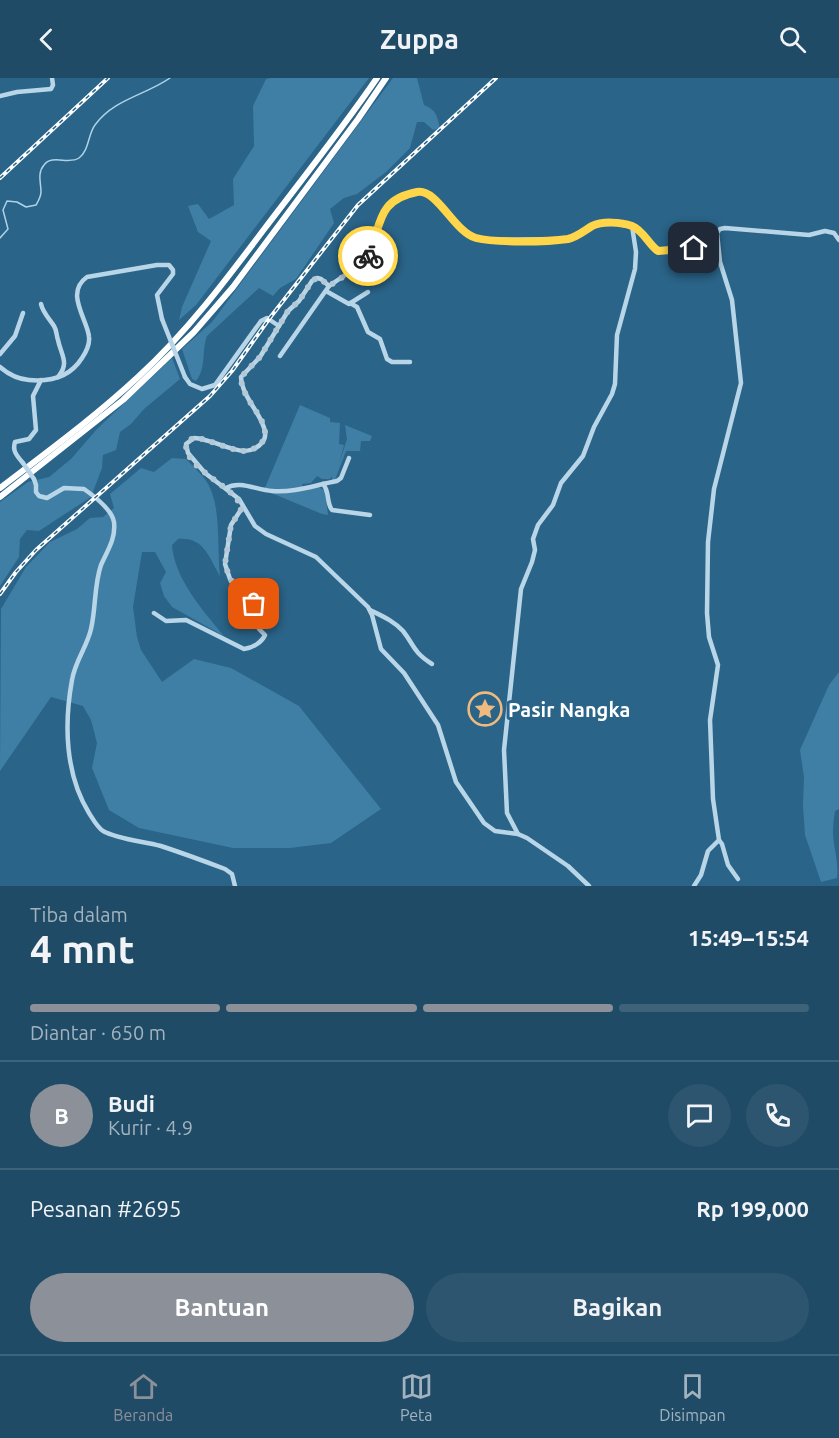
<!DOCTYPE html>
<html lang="id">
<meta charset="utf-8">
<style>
:root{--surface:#204b66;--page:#2d556f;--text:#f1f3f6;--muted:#a2b3bf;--line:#3d637a;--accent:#8c9099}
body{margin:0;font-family:Ubuntu,sans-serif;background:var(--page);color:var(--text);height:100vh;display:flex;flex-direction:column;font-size:22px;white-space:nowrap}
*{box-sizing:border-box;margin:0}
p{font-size:20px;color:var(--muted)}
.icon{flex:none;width:33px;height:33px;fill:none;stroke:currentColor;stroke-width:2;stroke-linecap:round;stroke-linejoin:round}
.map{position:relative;height:808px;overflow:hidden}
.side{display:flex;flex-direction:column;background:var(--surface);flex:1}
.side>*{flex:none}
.pin{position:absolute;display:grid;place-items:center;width:51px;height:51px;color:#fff;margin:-26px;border-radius:12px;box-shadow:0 3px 9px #0006}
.courier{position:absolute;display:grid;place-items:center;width:60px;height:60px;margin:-30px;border:4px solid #ffd54a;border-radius:50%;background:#fff;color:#222;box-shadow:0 2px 8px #0007}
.headline em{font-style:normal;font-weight:700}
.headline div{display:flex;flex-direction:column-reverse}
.headline{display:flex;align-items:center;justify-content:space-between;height:102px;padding:0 30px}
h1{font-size:39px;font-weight:700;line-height:45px}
.bar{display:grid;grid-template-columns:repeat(4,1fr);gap:9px 6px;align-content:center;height:72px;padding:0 30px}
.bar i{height:8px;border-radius:4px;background:var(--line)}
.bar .current{background:var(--accent)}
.bar p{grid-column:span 4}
.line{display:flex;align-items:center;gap:15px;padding:0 30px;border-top:2px solid var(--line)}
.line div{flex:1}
.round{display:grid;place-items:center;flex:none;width:63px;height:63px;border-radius:32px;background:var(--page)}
.cta{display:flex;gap:12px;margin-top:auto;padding:12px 30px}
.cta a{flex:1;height:69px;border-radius:36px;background:var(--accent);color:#fff;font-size:24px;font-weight:700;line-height:69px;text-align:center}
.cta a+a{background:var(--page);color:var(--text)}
header{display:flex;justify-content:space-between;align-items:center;height:78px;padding:0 30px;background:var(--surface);font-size:27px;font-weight:700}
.menu{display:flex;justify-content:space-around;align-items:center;height:84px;border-top:2px solid var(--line);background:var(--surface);font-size:16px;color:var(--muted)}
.menu a{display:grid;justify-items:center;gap:3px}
.menu .current{color:var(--accent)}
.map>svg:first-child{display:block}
</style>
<header><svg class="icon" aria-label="back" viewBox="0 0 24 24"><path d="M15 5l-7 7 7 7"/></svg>Zuppa<svg class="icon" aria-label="search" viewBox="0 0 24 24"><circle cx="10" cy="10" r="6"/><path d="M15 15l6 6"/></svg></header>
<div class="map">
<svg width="839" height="808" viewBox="0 0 839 808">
<rect width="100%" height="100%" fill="#2a6488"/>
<g fill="#3f7fa5">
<polygon points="270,0 369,0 196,227 179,242 182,229 211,163 198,154 188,128 198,126 209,141 234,127 233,101 254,68 253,28 266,1"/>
<path d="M393,0H417L424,27C436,32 437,37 440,50L433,52L424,44H417L410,70L386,94L357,116L344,120L330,131L334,145L296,201L280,210L273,218L259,210L207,258C201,274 207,289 196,303L192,301L182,271L212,244Z"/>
<polygon points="172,280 180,301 144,331 131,346 120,354 116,372 103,377 102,390 91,419 39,453 27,452 20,461 19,479 0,508 0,424 28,404 49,399 71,381 97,351"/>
<polygon points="300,327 330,340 330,344 340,345 339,366 344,367 339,386 347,361 345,347 372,358 370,363 361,363 360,373 346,373 335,402 332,403 332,398 330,401 322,401 317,398 311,405 302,406 303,411 319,409 325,413 328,437 322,436 264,412"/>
<path d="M172,380L186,381C193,389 206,399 210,410C221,433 217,472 220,498C208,478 204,459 178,461L172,467C174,500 204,534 224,558L172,529L164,518L160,505L166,494L155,474H142L133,529L137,559L141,572L162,604L194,581L231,590L299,628L381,731L331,765L290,770H233L139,750L109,732L92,690L97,665L91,642L83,628L51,619L0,693L1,531L26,489L50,464L77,451L90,440L103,439L114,430L110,416L141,390L154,394Z"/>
<path d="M839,594V731L835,733C834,740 833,746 833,753C833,769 839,783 837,800L821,804L805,757L803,728L804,699L800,672L829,607Z"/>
</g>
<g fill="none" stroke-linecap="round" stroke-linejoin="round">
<path stroke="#add3e8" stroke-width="1.5" d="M0,160L8,151L3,132L7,123L17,124L26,129L36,127C39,122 41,118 41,114C41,105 37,95 44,87C52,76 69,87 79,80C89,73 88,56 95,47C114,21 146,17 170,0"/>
<g stroke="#b8d6e8" stroke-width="4.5">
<polyline points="0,18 17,14 51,11 53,7 52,0"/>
<path d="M329,208L321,201L317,200L312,203L299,223L288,233L260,279L241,299C242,320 263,337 265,354C267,365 254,373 244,373C228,372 211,361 194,360L186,366L188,375L205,395L239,421L255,448L266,456L316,479L368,529L372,537L381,571L404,595L438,647L456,704L484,745L495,753L518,756L527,760L568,788L589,808"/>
<polyline points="326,213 349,226 368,214"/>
<polyline points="350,225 357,229 368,254 380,261 387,281 392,284 410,284"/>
<path d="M41,226C43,235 49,240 54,248C57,253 56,256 58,262C61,277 70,285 58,299"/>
<polyline points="0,276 15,258 23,235"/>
<polyline points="280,278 329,208 351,193 369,178 381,138 390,127 396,122 416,114 423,113 431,117 458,149 476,160 495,162 568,161 594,147 602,145 619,146 636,150 658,173 717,167"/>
<path d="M0,289C9,297 17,301 29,302C50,304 70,299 82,280C86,274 90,267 89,259C88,242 64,215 87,199L157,187H169L173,192V196L157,217L162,241"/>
<polyline points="185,299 190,306 202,311 215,307 261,243 267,240 279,248"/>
<path d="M23,385C17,378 12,373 15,364L29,361L36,352L33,318L41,302"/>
<path d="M34,401L36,407V414L39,418L47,420L64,410L84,411C94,418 112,432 114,444C116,461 107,473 101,487C94,507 96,530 91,551C87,569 75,583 72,602C64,646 65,696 89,735C93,741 97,749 103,753C120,762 143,763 161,768C182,775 204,783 225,791L232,796L235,808"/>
<path d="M323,406C330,414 326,424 332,432L370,437"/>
<path d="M226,410C240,402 256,412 272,413C294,415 315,407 337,403L341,400L349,380"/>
<path d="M370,532C382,538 394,543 403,553C415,568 412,573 432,586"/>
<path d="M154,535L166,543L186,542L244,571C253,570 262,564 265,557L259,551L254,526L230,501L225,486L231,447L242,430"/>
<polyline points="518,756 507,735 504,672 521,511 532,484 535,472 533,461 538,447 553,427 561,405 583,378 594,349 612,316 615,306 617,257 635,191 636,174 632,148"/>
<polyline points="719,762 722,766 728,787 738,801"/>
<polyline points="694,808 701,797 708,773 719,762 713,721 710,642 718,587 709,559 707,535 708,464 714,411 741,305 732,222 720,184 717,155 720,151 725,150 809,157 825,153 834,155 839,162"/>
</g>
<g stroke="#fff" stroke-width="6">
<path d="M0,410C47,374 95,339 138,299C187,254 226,202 265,150C303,100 342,51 377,0"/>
<polyline points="0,419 123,322 194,254 233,209 358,41 386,0"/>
</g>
<defs>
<g id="rail">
<polyline points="0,100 108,0"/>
<polyline points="0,516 16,494 36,472 210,318 232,293 269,241 358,127 496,0"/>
</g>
</defs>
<use href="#rail" stroke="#fff" stroke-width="4"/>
<use href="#rail" stroke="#2a6488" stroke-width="1.5" stroke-dasharray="4.5" stroke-linecap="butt"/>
<g stroke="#b8d6e8" stroke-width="4.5">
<polyline points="162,241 185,299"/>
<polyline points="23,385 34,401"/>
</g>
</g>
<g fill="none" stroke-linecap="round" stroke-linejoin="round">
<path stroke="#b4c9d5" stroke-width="6" stroke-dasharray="0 10.8" d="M254,526L230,501L225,486L231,447L242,430C233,406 185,392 186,366L191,361L198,360C212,363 230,372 243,373C253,373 266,366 265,354C264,337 241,320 241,299L260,279L288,233L299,223L312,203L317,200L321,201L329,208L349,195L368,178"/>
<path stroke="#ffd54a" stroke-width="8" d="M368,178C382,149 375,122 417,114C437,110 454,154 476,160C495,165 548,164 568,161C577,159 584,153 592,148C602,143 621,144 632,148C643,152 649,167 658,173L694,170"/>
</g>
<defs>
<symbol id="sight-ring" viewBox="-11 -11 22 22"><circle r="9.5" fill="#2a6488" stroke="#eeba80" stroke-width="1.5"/><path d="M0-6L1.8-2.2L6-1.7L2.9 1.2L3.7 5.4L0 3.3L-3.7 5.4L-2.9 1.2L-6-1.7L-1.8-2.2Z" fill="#eeba80"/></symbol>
</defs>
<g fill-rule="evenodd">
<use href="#sight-ring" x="466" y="612" width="38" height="38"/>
</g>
<g text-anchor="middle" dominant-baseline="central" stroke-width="6" stroke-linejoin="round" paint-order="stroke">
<g font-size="20" font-weight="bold" fill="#fff" stroke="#2a6488" text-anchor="start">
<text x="508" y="631">Pasir Nangka</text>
</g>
</g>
</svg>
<div class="pin" style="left:254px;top:526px;background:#ea580c"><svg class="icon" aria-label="bag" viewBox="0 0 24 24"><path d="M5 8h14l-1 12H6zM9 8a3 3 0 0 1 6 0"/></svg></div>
<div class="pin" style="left:694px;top:170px;background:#1f2937"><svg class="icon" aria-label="home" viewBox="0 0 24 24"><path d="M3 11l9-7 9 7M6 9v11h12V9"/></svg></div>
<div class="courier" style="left:368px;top:178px"><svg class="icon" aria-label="bike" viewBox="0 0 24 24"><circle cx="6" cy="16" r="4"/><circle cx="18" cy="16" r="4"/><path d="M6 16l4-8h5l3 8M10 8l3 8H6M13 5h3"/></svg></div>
</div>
<section class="side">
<div class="headline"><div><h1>4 mnt</h1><p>Tiba dalam</p></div><em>15:49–15:54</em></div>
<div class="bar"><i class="current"></i><i class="current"></i><i class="current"></i><i></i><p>Diantar · 650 m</p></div>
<div class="line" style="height:108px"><b class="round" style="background:var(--accent);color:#fff">B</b><div><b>Budi</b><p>Kurir · 4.9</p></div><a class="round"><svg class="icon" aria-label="chat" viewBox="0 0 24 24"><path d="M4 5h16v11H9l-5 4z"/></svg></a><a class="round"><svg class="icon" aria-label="phone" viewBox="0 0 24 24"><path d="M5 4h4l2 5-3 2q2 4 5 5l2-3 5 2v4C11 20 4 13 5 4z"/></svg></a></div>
<div class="line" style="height:78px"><div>Pesanan #2695</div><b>Rp 199,000</b></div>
<div class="cta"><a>Bantuan</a><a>Bagikan</a></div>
</section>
<nav class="menu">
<a class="current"><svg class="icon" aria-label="home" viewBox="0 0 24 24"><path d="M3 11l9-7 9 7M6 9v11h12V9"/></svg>Beranda</a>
<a><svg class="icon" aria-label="map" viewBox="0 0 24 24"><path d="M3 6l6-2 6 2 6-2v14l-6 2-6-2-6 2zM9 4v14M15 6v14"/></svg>Peta</a>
<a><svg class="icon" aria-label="saved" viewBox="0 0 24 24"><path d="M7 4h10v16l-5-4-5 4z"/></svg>Disimpan</a>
</nav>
